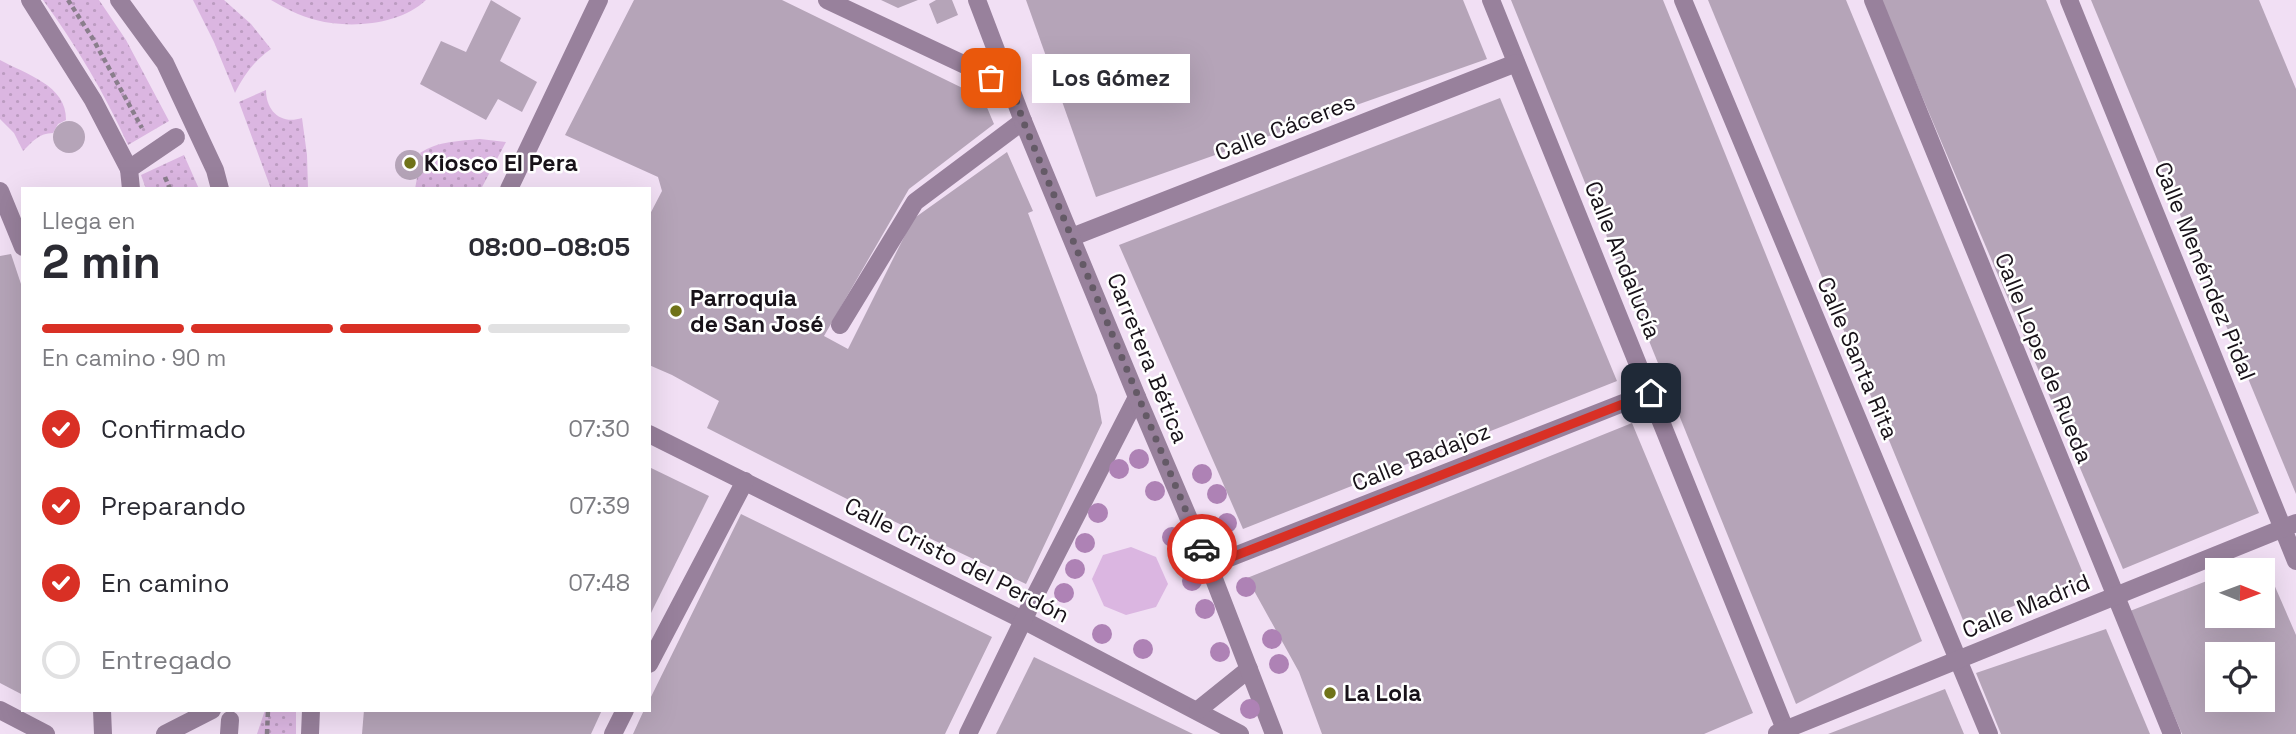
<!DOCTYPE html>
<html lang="es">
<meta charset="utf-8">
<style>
:root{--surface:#fff;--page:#f2f2f3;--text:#2b2b33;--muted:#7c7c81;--line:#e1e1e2;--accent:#d93025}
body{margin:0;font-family:"Space Grotesk",sans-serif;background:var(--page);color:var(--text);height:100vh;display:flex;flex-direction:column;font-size:26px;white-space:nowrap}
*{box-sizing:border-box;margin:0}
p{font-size:23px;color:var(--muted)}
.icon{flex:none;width:38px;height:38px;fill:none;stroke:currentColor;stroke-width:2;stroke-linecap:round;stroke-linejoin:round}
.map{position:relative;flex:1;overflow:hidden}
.details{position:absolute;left:21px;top:187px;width:630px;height:525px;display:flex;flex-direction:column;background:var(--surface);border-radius:0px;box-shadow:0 7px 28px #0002}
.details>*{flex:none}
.needle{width:46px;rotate:91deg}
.controls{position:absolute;left:2205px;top:558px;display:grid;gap:14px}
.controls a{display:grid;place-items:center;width:70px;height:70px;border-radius:0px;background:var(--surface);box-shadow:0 7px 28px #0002;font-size:35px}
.pin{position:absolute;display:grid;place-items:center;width:60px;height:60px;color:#fff;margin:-30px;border-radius:14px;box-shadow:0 4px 10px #0006}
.courier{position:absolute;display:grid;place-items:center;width:70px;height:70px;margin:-35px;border:5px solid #d93025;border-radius:50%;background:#fff;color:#222;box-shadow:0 2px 9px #0007}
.bubble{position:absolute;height:49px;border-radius:0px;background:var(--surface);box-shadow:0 7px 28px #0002;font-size:23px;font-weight:600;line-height:49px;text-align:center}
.overview em{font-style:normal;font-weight:600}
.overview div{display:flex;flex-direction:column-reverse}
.overview{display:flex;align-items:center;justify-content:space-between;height:119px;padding:0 21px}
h1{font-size:46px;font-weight:600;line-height:52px}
.bar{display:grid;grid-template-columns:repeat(4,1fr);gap:10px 7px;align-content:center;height:84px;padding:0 21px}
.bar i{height:9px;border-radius:5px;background:var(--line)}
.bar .on{background:var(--accent)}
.bar p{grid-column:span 4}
ol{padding:0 21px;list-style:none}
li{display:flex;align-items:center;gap:21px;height:77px}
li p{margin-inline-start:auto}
li .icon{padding:7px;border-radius:50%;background:var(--accent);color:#fff;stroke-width:4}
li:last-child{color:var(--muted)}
li i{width:38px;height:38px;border:4px solid var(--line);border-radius:50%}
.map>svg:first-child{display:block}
</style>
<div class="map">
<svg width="2296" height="734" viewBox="0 0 2296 734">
<defs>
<pattern id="garden-dots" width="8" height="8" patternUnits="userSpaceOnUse" patternTransform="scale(1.75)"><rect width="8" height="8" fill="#dbb6e1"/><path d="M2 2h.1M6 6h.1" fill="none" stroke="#bb9bc0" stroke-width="1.8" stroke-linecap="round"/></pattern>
</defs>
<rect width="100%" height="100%" fill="#f1dff4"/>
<polygon fill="#dbb6e1" points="1131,547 1156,557 1168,584 1156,607 1126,615 1104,606 1092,579 1103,555"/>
<g fill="url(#garden-dots)">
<path d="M43,0H99L126,40L169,121L128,145C105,94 76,45 43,0Z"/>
<path d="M193,0H224L251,24L271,49C254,61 244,75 235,93L214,42Z"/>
<path d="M271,0H426C400,25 350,29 316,20C299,16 285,8 271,0Z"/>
<path d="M0,60C25,74 67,85 66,120L58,124L53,133C39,133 32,142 23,151L14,133L0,119Z"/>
<path d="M266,90C266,111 281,125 302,118L307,155L308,189H271L239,102Z"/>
<path d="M480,139L506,142L481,189H415L417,178C427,172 427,161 420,153C438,141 460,141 480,139Z"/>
<polygon points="184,155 199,189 146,189 141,175"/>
<polygon points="265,710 296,711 296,734 257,734"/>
</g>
<g fill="#b5a4b8" fill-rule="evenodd">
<polygon points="491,0 521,18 500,61 537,82 522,112 498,99 486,120 420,84 441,41 466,52"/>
<polygon points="634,0 782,0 983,98 994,124 909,189 824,336 848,349 913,219 1007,152 1033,211 1028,213 1097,395 1102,423 1026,584 847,499 707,428 719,401 672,375 649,365 649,216 662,191 658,177 565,135"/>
<polygon points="881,0 918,0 898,8"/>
<polygon points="936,0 952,0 958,15 937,24 929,4"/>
<polygon points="1026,0 1463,0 1487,59 1096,197"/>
<polygon points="1511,0 1663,0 1922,641 1796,704"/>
<polygon points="1708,0 1846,0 2085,578 1965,625"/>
<polygon points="1881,0 2046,0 2259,513 2123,569"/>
<polygon points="2091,0 2259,0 2296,89 2296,494"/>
<polygon points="1500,98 1617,381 1243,529 1119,245"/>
<circle cx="69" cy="137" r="16"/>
<circle cx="410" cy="165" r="15"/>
<polygon points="11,254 23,290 23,695 0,683 0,256"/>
<polygon points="1632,423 1753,713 1704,734 1322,734 1299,672 1247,578"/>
<polygon points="649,467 709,496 649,617"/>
<polygon points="741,514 992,637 945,734 633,734 644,710 649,710 649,701"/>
<path d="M2263,559L2296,635V734H2182L2130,611L2217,577V616H2263V570H2233ZM2217,654H2263V700H2217Z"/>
<polygon points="2106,629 2150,734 2001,734 1976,673"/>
<polygon points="1034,657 1193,734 996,734"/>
<polygon points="1945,689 1964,734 1828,734"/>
<polygon points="364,710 602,710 591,734 362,734"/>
</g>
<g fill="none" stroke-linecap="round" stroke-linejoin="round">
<g stroke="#8a7e8c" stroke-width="4.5" stroke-dasharray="5 3.5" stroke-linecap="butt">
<polyline points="68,0 93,39 142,128"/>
<polyline points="165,177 170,189"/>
<polyline points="267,734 268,710"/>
</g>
<g stroke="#98819c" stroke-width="18">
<polyline points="30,0 93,100 129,169"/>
<polyline points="131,189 129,169 176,137"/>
<polyline points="840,325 915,202 1023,121"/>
<polyline points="229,734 230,720"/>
</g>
<g stroke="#98819c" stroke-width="18">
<polyline points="119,0 165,63 215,170 220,189"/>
<polyline points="827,0 1012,87"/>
<polyline points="1491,0 1787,734"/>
<polyline points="1683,0 1989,734"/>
<polyline points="1873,0 2172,734"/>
<polyline points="2069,0 2296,561"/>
<polyline points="509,189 599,0"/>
<polyline points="0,191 23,247"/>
<polyline points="1072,237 1516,63"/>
<polyline points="649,434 1023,620 1240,734"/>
<polyline points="1209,566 1651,392"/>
<polyline points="649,664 745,481"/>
<polyline points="0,710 46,734"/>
<polyline points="102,710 103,734"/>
<polyline points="1198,710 1249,669"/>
<polyline points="1777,733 2296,523"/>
<polyline points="165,734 212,710"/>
<polyline points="310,734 311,710"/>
<polyline points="613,734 625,710"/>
<polyline points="968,734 1036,594 1137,397"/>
</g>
<polyline stroke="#98819c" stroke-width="18" points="977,0 1023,121 1137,397 1209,566 1274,734"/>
</g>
<g fill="#ae82b5">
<circle cx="1139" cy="459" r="10"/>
<circle cx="1119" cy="469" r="10"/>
<circle cx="1202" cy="474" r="10"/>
<circle cx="1155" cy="491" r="10"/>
<circle cx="1217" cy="494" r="10"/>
<circle cx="1098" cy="513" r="10"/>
<circle cx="1227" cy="523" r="10"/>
<circle cx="1172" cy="537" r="10"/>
<circle cx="1085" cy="543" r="10"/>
<circle cx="1075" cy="569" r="10"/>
<circle cx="1192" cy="581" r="10"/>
<circle cx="1246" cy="587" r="10"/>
<circle cx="1064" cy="593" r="10"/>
<circle cx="1205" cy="609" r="10"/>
<circle cx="1102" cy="634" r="10"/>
<circle cx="1272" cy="639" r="10"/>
<circle cx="1143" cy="649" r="10"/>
<circle cx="1220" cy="652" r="10"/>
<circle cx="1279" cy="664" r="10"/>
<circle cx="1250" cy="709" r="10"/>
</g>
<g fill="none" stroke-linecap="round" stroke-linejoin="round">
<polyline stroke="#645a66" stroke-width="7" stroke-dasharray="0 12.6" points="991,78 1012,87 1023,121 1202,549"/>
<polyline stroke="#d93025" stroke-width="9" points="1202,549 1209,566 1651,393"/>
</g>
<g fill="#707319" stroke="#fff" stroke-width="2.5">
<circle cx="410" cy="163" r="7"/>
<circle cx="676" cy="311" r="7"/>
<circle cx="1330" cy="693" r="7"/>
</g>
<g text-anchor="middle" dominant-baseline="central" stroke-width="5" stroke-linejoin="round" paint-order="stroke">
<g font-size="23" fill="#181219" stroke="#fff">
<text transform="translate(1285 127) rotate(-21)">Calle Cáceres</text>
<text transform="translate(1623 260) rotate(68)">Calle Andalucía</text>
<text transform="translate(2205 271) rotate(68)">Calle Menéndez Pidal</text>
<text transform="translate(1148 358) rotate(68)">Carretera Bética</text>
<text transform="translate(1858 358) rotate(67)">Calle Santa Rita</text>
<text transform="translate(2044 358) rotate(68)">Calle Lope de Rueda</text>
<text transform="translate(1421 457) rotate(-22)">Calle Badajoz</text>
<text transform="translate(957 560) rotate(27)">Calle Cristo del Perdón</text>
<text transform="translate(2026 606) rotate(-22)">Calle Madrid</text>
</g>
<g font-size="23" font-weight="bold" fill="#181219" stroke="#fff" text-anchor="start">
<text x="424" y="163">Kiosco El Pera</text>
<text x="690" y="298">Parroquia<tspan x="690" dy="26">de San José</tspan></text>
<text x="1344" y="693">La Lola</text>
</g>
</g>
</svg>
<div class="controls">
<a><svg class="needle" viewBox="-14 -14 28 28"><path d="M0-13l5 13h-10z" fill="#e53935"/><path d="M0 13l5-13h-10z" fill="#7c7c81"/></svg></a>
<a><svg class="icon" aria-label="locate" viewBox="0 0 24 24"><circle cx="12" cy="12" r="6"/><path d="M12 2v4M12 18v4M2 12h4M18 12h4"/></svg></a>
</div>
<div class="pin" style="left:991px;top:78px;background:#ea580c"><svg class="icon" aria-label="bag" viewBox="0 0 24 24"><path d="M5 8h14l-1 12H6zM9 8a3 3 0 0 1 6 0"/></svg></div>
<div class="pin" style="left:1651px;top:393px;background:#1f2937"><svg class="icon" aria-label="home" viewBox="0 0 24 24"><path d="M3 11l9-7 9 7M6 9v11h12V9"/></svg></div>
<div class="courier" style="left:1202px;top:549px"><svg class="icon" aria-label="car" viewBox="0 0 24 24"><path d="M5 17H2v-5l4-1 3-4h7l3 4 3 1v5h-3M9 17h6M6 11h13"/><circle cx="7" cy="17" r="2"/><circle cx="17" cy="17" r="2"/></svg></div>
<div class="bubble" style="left:1032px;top:54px;width:158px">Los Gómez</div>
<section class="details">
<div class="overview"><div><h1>2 min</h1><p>Llega en</p></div><em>08:00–08:05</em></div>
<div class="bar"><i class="on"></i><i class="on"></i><i class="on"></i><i></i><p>En camino · 90 m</p></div>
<ol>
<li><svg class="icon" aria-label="check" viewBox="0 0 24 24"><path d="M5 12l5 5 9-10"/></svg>Confirmado<p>07:30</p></li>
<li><svg class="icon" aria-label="check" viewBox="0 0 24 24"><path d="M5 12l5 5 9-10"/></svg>Preparando<p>07:39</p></li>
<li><svg class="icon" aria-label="check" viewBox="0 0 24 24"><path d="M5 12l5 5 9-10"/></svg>En camino<p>07:48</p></li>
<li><i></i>Entregado</li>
</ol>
</section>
</div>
